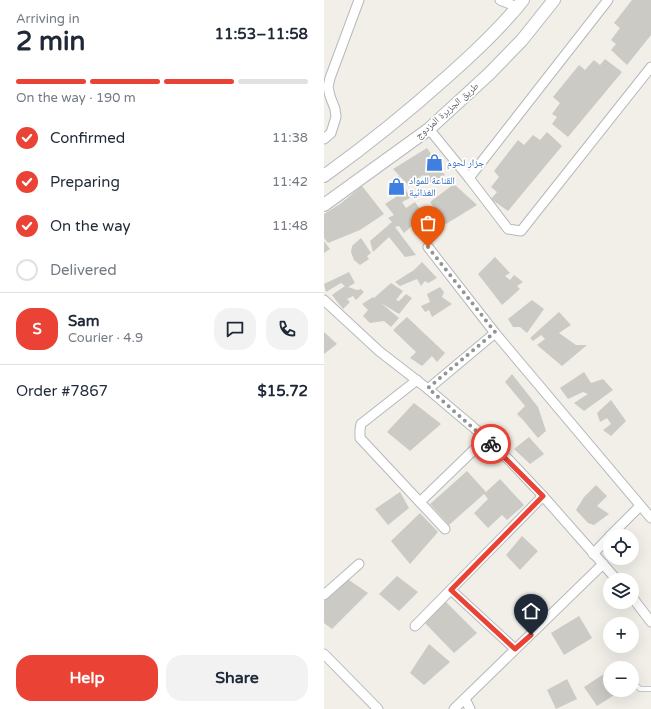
<!DOCTYPE html>
<meta charset="utf-8">
<style>
:root{--surface:#fff;--page:#f2f2f3;--text:#1f2937;--muted:#747a83;--line:#e0e1e3;--accent:#ea4335}
body{margin:0;font-family:"Varela Round","Noto Naskh Arabic",sans-serif;background:var(--page);color:var(--text);height:100vh;display:flex;flex-direction:column;font-size:15px;white-space:nowrap}
*{box-sizing:border-box;margin:0}
p{font-size:13px;color:var(--muted)}
.icon{flex:none;width:22px;height:22px;fill:none;stroke:currentColor;stroke-width:2;stroke-linecap:round;stroke-linejoin:round}
.map{position:relative;flex:1;overflow:hidden}
.panel{display:flex;flex-direction:column;background:var(--surface);width:324px}
.panel>*{flex:none}
.buttons{position:absolute;left:279px;top:529px;display:grid;gap:8px}
.buttons a{display:grid;place-items:center;width:36px;height:36px;border-radius:50%;background:var(--surface);box-shadow:0 4px 16px #0002;font-size:20px}
.pin{position:absolute;display:grid;place-items:center;width:34px;height:34px;color:#fff;margin:-41px -17px;border-radius:50% 50% 50% 0;rotate:-45deg;box-shadow:0 0 4px #0007}
.pin .icon{rotate:45deg}
.courier{position:absolute;display:grid;place-items:center;width:40px;height:40px;margin:-20px;border:3px solid #ea4335;border-radius:50%;background:#fff;color:#222;box-shadow:0 1px 5px #0007}
.head em{font-style:normal;font-weight:700}
.head div{display:flex;flex-direction:column-reverse}
.head{display:flex;align-items:center;justify-content:space-between;height:68px;padding:0 16px}
h1{font-size:26px;font-weight:700;line-height:30px}
.bar{display:grid;grid-template-columns:repeat(4,1fr);gap:6px 4px;align-content:center;height:48px;padding:0 16px}
.bar i{height:5px;border-radius:3px;background:var(--line)}
.bar .current{background:var(--accent)}
.bar p{grid-column:span 4}
.line{display:flex;align-items:center;gap:10px;padding:0 16px;border-top:1px solid var(--line)}
.line div{flex:1}
.round{display:grid;place-items:center;flex:none;width:42px;height:42px;border-radius:16px;background:var(--page)}
ol{padding:0 16px;list-style:none}
li{display:flex;align-items:center;gap:12px;height:44px}
li p{margin-inline-start:auto}
li .icon{padding:4px;border-radius:50%;background:var(--accent);color:#fff;stroke-width:4}
li:last-child{color:var(--muted)}
li i{width:22px;height:22px;border:2px solid var(--line);border-radius:50%}
.action{display:flex;gap:8px;margin-top:auto;padding:8px 16px}
.action a{flex:1;height:46px;border-radius:16px;background:var(--accent);color:#fff;font-size:16px;font-weight:700;line-height:46px;text-align:center}
.action a+a{background:var(--page);color:var(--text)}
main{display:flex;flex:1;min-height:0}
.map>svg:first-child{display:block}
</style>
<main>
<section class="panel">
<div class="head"><div><h1>2 min</h1><p>Arriving in</p></div><em>11:53–11:58</em></div>
<div class="bar"><i class="current"></i><i class="current"></i><i class="current"></i><i></i><p>On the way · 190 m</p></div>
<ol>
<li><svg class="icon" aria-label="check" viewBox="0 0 24 24"><path d="M5 12l5 5 9-10"/></svg>Confirmed<p>11:38</p></li>
<li><svg class="icon" aria-label="check" viewBox="0 0 24 24"><path d="M5 12l5 5 9-10"/></svg>Preparing<p>11:42</p></li>
<li><svg class="icon" aria-label="check" viewBox="0 0 24 24"><path d="M5 12l5 5 9-10"/></svg>On the way<p>11:48</p></li>
<li><i></i>Delivered</li>
</ol>
<div class="line" style="height:72px"><b class="round" style="background:var(--accent);color:#fff">S</b><div><b>Sam</b><p>Courier · 4.9</p></div><a class="round"><svg class="icon" aria-label="chat" viewBox="0 0 24 24"><path d="M4 5h16v11H9l-5 4z"/></svg></a><a class="round"><svg class="icon" aria-label="phone" viewBox="0 0 24 24"><path d="M5 4h4l2 5-3 2q2 4 5 5l2-3 5 2v4C11 20 4 13 5 4z"/></svg></a></div>
<div class="line" style="height:52px"><div>Order #7867</div><b>$15.72</b></div>
<div class="action"><a>Help</a><a>Share</a></div>
</section>
<div class="map">
<svg width="327" height="709" viewBox="0 0 327 709">
<rect width="100%" height="100%" fill="#f1efe8"/>
<g fill="#cccac5">
<polygon points="308,0 327,0 327,35 303,65 287,50 292,44 287,40 296,28 290,23"/>
<polygon points="281,59 298,72 244,137 228,124 233,117 228,114 236,103 229,97 255,65 261,70 270,60 276,65"/>
<polygon points="223,132 238,146 184,211 167,199 173,192 167,187 175,177 170,171 194,140 200,145 209,135 216,140"/>
<polygon points="103,148 121,175 106,183 99,175 84,185 69,169"/>
<polygon points="75,176 86,198 78,202 82,208 91,202 106,223 98,228 94,223 98,219 93,216 90,217 91,223 80,233 75,226 71,227 92,255 81,257 65,237 49,252 46,241 68,222 64,218 70,215 61,204 72,197 69,194 72,192 64,184"/>
<polygon points="130,184 153,205 122,224 106,202"/>
<polygon points="38,186 60,214 36,230 4,243 0,238 0,214 16,204"/>
<polygon points="37,238 47,253 43,256 45,259 36,265 30,260 27,252 28,246"/>
<polygon points="0,241 6,249 0,253"/>
<polygon points="171,257 186,273 181,276 186,280 190,275 199,282 193,286 196,289 178,305 154,274"/>
<polygon points="98,262 113,278 104,283 101,281 97,286 93,279 76,286 71,282 90,270"/>
<polygon points="25,272 31,283 24,287 33,290 37,289 40,292 32,300 29,296 23,299 26,302 19,309 8,295 21,286 17,283 2,292 0,284"/>
<polygon points="67,283 79,291 72,300 75,301 82,294 88,298 75,314 57,303 75,318 67,327 60,321 46,323 39,316 44,310 38,304 49,297 50,298"/>
<polygon points="116,287 120,292 118,297 128,304 108,317 105,310 101,312 97,306 106,302 103,294"/>
<polygon points="208,300 220,309 203,333 196,327 189,327 184,319"/>
<polygon points="235,312 247,325 235,333 252,345 263,345 238,366 213,345 221,339 217,335 209,341 206,338"/>
<polygon points="83,317 121,353 113,362 108,356 98,366 86,358 92,352 69,330"/>
<polygon points="0,332 13,344 0,354"/>
<polygon points="260,372 267,383 279,379 289,390 260,411 250,403 264,394 259,392 244,399 236,388"/>
<polygon points="188,374 214,407 222,431 214,438 199,420 193,414 201,406 181,382"/>
<polygon points="287,400 302,421 287,436 279,430 287,424 283,418 276,422 273,413"/>
<polygon points="90,403 117,424 86,451 63,432"/>
<polygon points="205,437 220,454 206,464 190,449"/>
<polygon points="143,471 162,492 176,479 200,505 183,520 178,515 164,528 150,513 164,499 160,494 125,525 106,504"/>
<polygon points="272,485 283,496 273,506 285,514 270,525 264,523 252,510 260,497"/>
<polygon points="76,492 85,508 64,525 51,509"/>
<polygon points="96,513 114,532 86,564 67,541"/>
<polygon points="198,536 214,551 196,570 182,555"/>
<polygon points="73,576 94,592 75,611 55,594"/>
<polygon points="22,578 44,593 8,629 0,623 0,599"/>
<polygon points="121,601 153,633 130,653 100,622"/>
<polygon points="255,616 268,638 240,655 227,633"/>
<polygon points="105,644 126,662 100,685 86,673"/>
<polygon points="286,670 286,690 298,690 273,706 260,687"/>
<polygon points="243,679 253,699 232,709 223,690"/>
</g>
<g fill="none" stroke-linecap="round" stroke-linejoin="round">
<defs>
<g id="lane">
<polyline points="298,664 301,668"/>
<polyline points="308,681 316,689 327,689"/>
</g>
<g id="street">
<polyline points="176,0 193,7"/>
<polyline points="105,129 145,178 184,229 197,231 327,67"/>
<polyline points="0,139 7,133 12,117 11,109 6,96 4,87 6,78 35,0"/>
<polyline points="145,178 284,0"/>
<polyline points="104,247 171,333 327,518"/>
<polyline points="0,300 55,351 104,389 162,438 186,461 219,496 293,580"/>
<polyline points="93,380 37,424 36,430 36,438 121,529"/>
<polyline points="104,389 171,333"/>
<polyline points="96,502 162,438"/>
<polyline points="286,536 316,506"/>
<polyline points="269,554 286,536"/>
<polyline points="127,590 191,649"/>
<polyline points="0,595 35,564"/>
<polyline points="308,597 327,622"/>
<polyline points="91,626 219,496"/>
<polyline points="0,654 54,709"/>
<polyline points="141,699 146,709"/>
<polyline points="130,709 279,564"/>
</g>
<g id="secondary">
<path d="M0,176C43,145 84,112 124,76C150,53 177,28 199,0"/>
<polyline points="0,205 105,129 165,74 198,40 230,0"/>
</g>
</defs>
<use href="#lane" stroke="#b5b8bc" stroke-width="6"/>
<use href="#street" stroke="#b5b8bc" stroke-width="11"/>
<use href="#secondary" stroke="#b6babf" stroke-width="14"/>
<use href="#lane" stroke="#fff" stroke-width="4.5"/>
<use href="#street" stroke="#fff" stroke-width="9"/>
<use href="#secondary" stroke="#fff" stroke-width="12"/>
</g>
<g fill="none" stroke-linecap="round" stroke-linejoin="round">
<polyline stroke="#929495" stroke-width="4" stroke-dasharray="0 7.2" points="104,247 171,332 104,388 167,444"/>
<polyline stroke="#ea4335" stroke-width="5" points="167,444 219,496 127,590 191,649 207,635"/>
</g>
<defs>
<symbol id="shop-bare" viewBox="-9 -9 18 18"><path d="M-5-2.5h2.3a2.7 3.5 0 0 1 5.4 0H5L5.5 6h-11ZM-1.5-2.5h3a1.5 2.3 0 0 0-3 0Z" fill="#3f7fe0" stroke="#fff" stroke-width="2.5" paint-order="stroke"/></symbol>
</defs>
<g fill-rule="evenodd">
<use href="#shop-bare" x="98" y="150" width="25" height="25"/>
<use href="#shop-bare" x="60" y="174" width="25" height="25"/>
</g>
<g text-anchor="middle" dominant-baseline="central" stroke-width="3.5" stroke-linejoin="round" paint-order="stroke">
<g font-size="10" fill="#5f6368" stroke="#fff">
<text transform="translate(123 111) rotate(-41)">طريق الجزيرة المزدوج</text>
</g>
<g font-size="10" fill="#366cbe" stroke="#fff" text-anchor="start">
<text x="123" y="163">جزار لحوم</text>
<text x="85" y="181">القناعة للمواد<tspan x="85" dy="12">الغذائية</tspan></text>
</g>
</g>
</svg>
<div class="buttons">
<a><svg class="icon" aria-label="locate" viewBox="0 0 24 24"><circle cx="12" cy="12" r="6"/><path d="M12 2v4M12 18v4M2 12h4M18 12h4"/></svg></a>
<a><svg class="icon" aria-label="layers" viewBox="0 0 24 24"><path d="M12 4l9 5-9 5-9-5zM3 14l9 5 9-5"/></svg></a>
<a>+</a>
<a>−</a>
</div>
<div class="pin" style="left:104px;top:247px;background:#ea580c"><svg class="icon" aria-label="bag" viewBox="0 0 24 24"><path d="M5 8h14l-1 12H6zM9 8a3 3 0 0 1 6 0"/></svg></div>
<div class="pin" style="left:207px;top:635px;background:#1f2937"><svg class="icon" aria-label="home" viewBox="0 0 24 24"><path d="M3 11l9-7 9 7M6 9v11h12V9"/></svg></div>
<div class="courier" style="left:167px;top:444px"><svg class="icon" aria-label="bike" viewBox="0 0 24 24"><circle cx="6" cy="16" r="4"/><circle cx="18" cy="16" r="4"/><path d="M6 16l4-8h5l3 8M10 8l3 8H6M13 5h3"/></svg></div>
</div>
</main>
